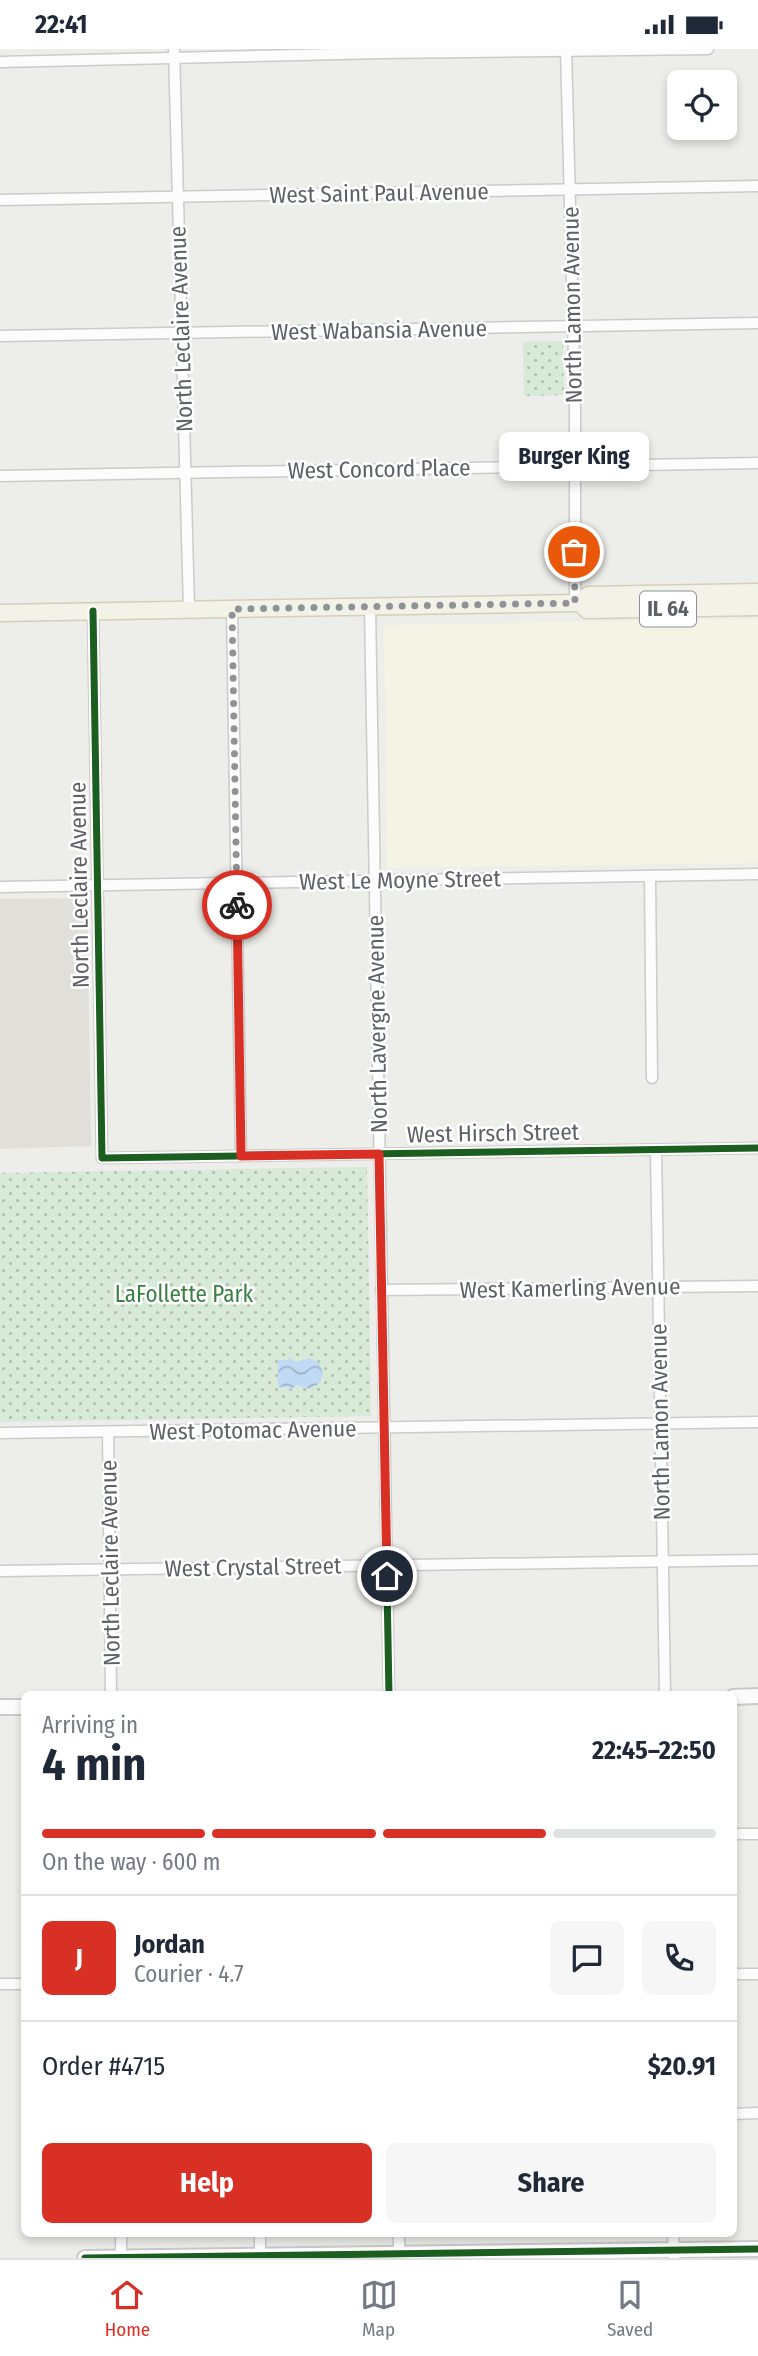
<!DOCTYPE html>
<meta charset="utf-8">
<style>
:root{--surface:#fff;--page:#f6f6f7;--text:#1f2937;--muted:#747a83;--line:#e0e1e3;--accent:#d93025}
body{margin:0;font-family:"Fira Sans Condensed",sans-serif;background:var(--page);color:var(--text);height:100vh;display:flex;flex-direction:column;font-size:26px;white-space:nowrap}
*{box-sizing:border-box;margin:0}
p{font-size:23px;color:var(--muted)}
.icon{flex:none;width:38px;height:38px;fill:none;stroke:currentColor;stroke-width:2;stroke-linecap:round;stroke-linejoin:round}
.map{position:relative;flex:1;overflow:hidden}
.side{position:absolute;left:21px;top:1642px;width:716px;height:546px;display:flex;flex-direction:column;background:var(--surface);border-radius:10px;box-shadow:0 4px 10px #0003}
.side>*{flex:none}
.fabs{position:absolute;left:667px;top:21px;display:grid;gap:14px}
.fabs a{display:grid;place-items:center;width:70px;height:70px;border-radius:10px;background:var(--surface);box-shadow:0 4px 10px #0003;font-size:35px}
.pin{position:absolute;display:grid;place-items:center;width:60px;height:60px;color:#fff;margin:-30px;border:4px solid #fff;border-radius:50%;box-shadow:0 2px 7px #0007}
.courier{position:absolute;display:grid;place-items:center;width:70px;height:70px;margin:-35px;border:5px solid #d93025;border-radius:50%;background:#fff;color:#222;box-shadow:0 2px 9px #0007}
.bubble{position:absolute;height:49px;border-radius:10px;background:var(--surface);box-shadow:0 4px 10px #0003;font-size:23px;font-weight:700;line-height:49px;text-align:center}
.headline em{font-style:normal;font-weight:700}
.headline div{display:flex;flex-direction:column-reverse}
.headline{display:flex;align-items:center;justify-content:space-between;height:119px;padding:0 21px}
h1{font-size:46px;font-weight:700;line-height:52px}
.bar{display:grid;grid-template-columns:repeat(4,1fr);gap:10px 7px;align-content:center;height:84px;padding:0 21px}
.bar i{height:9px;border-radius:5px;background:var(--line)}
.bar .selected{background:var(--accent)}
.bar p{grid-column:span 4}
.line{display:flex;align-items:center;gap:18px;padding:0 21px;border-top:2px solid var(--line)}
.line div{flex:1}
.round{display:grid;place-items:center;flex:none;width:74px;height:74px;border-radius:10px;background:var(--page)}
.button{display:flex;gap:14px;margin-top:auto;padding:14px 21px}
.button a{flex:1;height:80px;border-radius:10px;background:var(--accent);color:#fff;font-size:28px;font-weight:700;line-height:80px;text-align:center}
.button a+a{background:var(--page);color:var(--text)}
.status{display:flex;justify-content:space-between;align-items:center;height:49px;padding:0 35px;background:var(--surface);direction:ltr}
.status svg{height:19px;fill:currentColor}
.tabs{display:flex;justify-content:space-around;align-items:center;height:98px;border-top:2px solid var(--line);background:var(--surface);font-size:19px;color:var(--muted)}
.tabs a{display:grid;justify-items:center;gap:4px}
.tabs .selected{color:var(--accent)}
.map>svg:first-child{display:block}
</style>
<div class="status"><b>22:41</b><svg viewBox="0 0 49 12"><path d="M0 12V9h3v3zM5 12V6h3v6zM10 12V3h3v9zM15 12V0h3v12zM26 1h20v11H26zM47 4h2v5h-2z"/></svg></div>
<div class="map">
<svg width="758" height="2209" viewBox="0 0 758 2209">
<defs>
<pattern id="park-dots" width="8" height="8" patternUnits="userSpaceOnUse" patternTransform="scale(1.75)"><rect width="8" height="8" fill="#d7e9d7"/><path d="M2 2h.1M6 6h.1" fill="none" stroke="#b2c0b2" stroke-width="1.8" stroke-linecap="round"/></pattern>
<pattern id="water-waves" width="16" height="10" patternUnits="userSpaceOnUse" patternTransform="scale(1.75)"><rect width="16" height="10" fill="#c0daf5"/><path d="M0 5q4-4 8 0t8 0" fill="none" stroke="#9fb4ca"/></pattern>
</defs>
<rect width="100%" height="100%" fill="#edede9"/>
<polygon fill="#f5f3e4" points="758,570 758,814 387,819 384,576"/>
<polygon fill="#e0dfd9" points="87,849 91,1097 0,1100 0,850"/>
<g fill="url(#park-dots)">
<polygon points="563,292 564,346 524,347 523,293"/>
<polygon points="367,1118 371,1367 0,1373 0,1124"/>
</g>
<polygon fill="url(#water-waves)" points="290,1308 296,1313 310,1309 319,1314 323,1324 320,1334 310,1340 296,1336 291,1341 288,1338 278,1338 278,1311 288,1311"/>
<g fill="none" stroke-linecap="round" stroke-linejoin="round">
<defs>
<g id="street">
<polyline points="174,0 189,560"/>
<polyline points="566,0 575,348 575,554"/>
<polyline points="0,13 380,4 708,0"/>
<polyline points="0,151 758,137"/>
<polyline points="0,287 758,274"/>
<polyline points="0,427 758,414"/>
<polyline points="370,558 389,1645"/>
<polyline points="232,560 241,1107"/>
<polyline points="93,562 102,1109 758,1099"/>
<polyline points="650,827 652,1029"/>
<polyline points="0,838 758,825"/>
<polyline points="656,1101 665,1645"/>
<polyline points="381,1241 758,1237"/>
<polyline points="108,1383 111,1645"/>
<polyline points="0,1384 758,1373"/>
<polyline points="0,1522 758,1511"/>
<polyline points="733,1785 758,1785"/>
<polyline points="733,1925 758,1925"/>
<polyline points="0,1935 24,1935"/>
<polyline points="733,2065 758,2064"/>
<polyline points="121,2184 121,2209"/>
<polyline points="260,2184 260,2209"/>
<polyline points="399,2184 399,2208"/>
<polyline points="673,2184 674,2209"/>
</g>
<g id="secondary">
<polyline points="733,1648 758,1647"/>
<polyline points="0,1658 24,1658"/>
<polyline points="85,2209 758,2200"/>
</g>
<g id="primary">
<polyline points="580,554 588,546 758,543"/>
<polyline points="0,564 575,554 580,554 587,561 758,558"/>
</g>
</defs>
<use href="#street" stroke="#cacbca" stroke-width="13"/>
<use href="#secondary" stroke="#c9c9c9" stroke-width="18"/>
<use href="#primary" stroke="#d4cfb9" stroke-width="19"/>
<use href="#street" stroke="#fcfcfc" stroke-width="10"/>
<use href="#secondary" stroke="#fcfcfc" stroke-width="14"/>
<use href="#primary" stroke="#f3f2e9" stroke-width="16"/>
<defs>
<g id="cycleway">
<polyline points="93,562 102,1109 758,1099"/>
<polyline points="379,1105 389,1645"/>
<polyline points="85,2209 758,2200"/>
</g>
</defs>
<use href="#cycleway" stroke="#fff" stroke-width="11"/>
<use href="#cycleway" stroke="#1b5e20" stroke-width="7"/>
</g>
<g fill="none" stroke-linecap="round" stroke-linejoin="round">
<polyline stroke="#909294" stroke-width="7" stroke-dasharray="0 12.6" points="237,856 232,560 575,554 574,503"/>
<polyline stroke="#d93025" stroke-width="9" points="237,856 241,1107 379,1105 387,1527"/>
</g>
<g text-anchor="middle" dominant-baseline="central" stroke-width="5" stroke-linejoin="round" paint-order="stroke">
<rect fill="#fff" stroke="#8e9094" stroke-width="2" x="640" y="542.5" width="56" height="35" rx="5"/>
<g font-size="21" font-weight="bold" fill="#5e6166">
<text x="668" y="560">IL 64</text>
</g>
<g font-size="23" fill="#5e6166" stroke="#fff">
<text transform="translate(379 144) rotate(-1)">West Saint Paul Avenue</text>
<text transform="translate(572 256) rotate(-91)">North Lamon Avenue</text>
<text transform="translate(181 280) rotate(-92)">North Leclaire Avenue</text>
<text transform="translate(379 281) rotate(-1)">West Wabansia Avenue</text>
<text transform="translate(379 420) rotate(-1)">West Concord Place</text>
<text transform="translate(400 831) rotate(-1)">West Le Moyne Street</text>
<text transform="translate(79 836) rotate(-91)">North Leclaire Avenue</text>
<text transform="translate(377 975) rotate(-91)">North Lavergne Avenue</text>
<text transform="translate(493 1084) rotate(-1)">West Hirsch Street</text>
<text transform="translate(570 1239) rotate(-1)">West Kamerling Avenue</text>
<text transform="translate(660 1373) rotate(-91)">North Lamon Avenue</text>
<text transform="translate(253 1381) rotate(-1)">West Potomac Avenue</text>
<text transform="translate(110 1514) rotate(-91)">North Leclaire Avenue</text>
<text transform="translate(253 1518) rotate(-1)">West Crystal Street</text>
</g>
<g font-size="23" fill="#3a8143" stroke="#fff">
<text x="184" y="1245">LaFollette Park</text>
</g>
</g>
</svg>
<div class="fabs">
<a><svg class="icon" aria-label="locate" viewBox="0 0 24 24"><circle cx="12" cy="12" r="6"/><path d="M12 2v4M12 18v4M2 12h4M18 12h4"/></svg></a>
</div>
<div class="pin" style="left:574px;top:503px;background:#ea580c"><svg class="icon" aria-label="bag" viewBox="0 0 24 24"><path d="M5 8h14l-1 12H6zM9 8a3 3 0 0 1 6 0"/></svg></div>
<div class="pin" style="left:387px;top:1527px;background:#1f2937"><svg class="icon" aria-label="home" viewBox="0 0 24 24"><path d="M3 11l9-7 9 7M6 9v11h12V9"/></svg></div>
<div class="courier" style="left:237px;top:856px"><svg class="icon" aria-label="bike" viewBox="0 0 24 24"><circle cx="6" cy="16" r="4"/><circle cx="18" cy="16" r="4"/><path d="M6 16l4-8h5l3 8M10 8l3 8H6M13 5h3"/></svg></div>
<div class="bubble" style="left:499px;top:383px;width:150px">Burger King</div>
<section class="side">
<div class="headline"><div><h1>4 min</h1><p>Arriving in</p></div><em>22:45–22:50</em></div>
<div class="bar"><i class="selected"></i><i class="selected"></i><i class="selected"></i><i></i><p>On the way · 600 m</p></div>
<div class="line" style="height:126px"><b class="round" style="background:var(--accent);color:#fff">J</b><div><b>Jordan</b><p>Courier · 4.7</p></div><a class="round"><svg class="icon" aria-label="chat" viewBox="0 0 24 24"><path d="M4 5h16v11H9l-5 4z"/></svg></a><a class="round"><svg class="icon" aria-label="phone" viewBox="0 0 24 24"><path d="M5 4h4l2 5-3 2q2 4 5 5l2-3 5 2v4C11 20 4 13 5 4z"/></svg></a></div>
<div class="line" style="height:91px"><div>Order #4715</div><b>$20.91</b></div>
<div class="button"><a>Help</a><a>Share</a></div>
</section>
</div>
<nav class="tabs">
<a class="selected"><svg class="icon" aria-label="home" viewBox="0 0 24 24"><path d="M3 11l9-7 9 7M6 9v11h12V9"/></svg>Home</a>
<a><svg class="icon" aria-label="map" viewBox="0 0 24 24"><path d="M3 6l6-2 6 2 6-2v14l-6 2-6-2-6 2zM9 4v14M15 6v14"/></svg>Map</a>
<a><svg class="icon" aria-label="saved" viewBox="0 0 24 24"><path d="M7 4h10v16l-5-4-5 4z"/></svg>Saved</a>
</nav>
